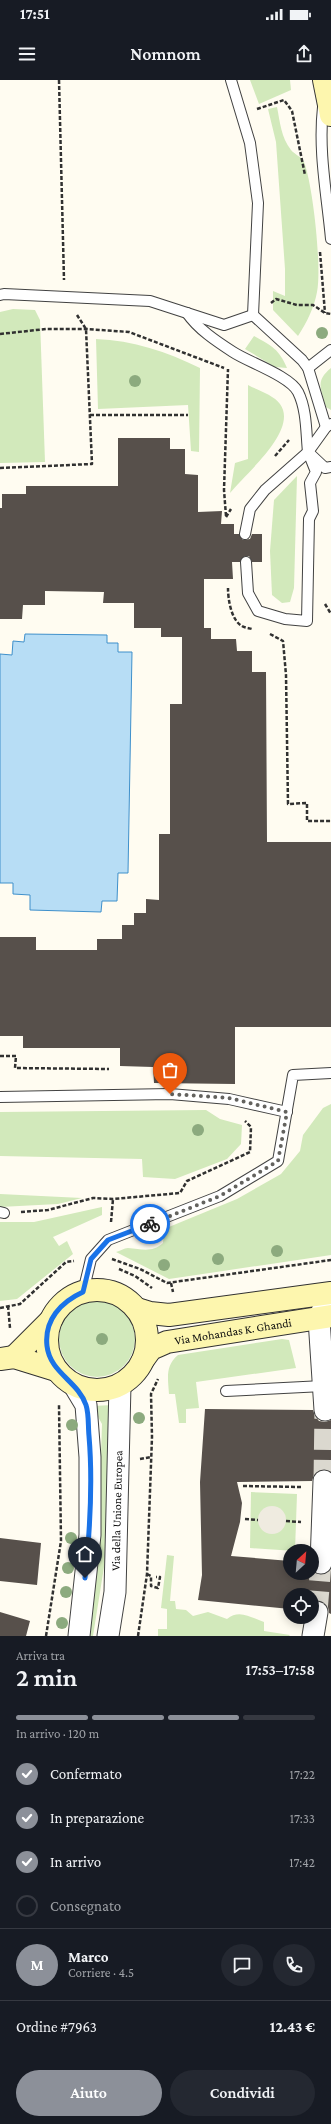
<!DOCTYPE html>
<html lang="it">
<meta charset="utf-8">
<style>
:root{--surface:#171b24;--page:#242831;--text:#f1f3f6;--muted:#9ea1a6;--line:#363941;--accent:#8c9099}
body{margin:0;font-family:"Crimson Pro",serif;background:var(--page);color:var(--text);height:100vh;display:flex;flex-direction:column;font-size:15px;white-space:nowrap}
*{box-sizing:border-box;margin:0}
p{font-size:13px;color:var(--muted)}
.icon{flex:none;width:22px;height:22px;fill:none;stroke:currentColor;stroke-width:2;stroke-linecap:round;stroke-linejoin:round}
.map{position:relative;height:1556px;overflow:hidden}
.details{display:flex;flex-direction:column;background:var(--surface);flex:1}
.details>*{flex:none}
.needle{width:26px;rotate:26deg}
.fabs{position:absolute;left:283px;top:1464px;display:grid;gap:8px}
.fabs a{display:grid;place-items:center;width:36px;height:36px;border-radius:50%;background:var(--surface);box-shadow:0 2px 10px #0003;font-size:20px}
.pin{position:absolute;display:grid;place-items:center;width:34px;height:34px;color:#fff;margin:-41px -17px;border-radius:50% 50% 50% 0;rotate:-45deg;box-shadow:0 0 4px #0007}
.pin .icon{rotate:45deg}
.courier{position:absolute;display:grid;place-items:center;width:40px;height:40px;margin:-20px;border:3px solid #1a73e8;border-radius:50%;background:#fff;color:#222;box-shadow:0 1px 5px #0007}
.summary em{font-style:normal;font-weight:600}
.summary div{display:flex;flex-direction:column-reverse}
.summary{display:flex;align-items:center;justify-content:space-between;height:68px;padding:0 16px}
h1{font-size:26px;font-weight:600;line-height:30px}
.bar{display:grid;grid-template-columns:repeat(4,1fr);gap:6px 4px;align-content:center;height:48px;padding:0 16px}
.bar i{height:5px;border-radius:3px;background:var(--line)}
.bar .on{background:var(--accent)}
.bar p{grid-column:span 4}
.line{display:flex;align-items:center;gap:10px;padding:0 16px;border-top:1px solid var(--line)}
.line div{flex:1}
.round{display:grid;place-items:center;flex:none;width:42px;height:42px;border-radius:21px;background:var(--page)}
ol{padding:0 16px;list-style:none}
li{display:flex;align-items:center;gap:12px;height:44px}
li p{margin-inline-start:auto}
li .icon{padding:4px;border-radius:50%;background:var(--accent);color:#fff;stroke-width:4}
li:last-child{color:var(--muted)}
li i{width:22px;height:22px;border:2px solid var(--line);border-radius:50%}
.button{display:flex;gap:8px;margin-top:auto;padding:8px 16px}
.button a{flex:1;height:46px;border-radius:24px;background:var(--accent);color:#fff;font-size:16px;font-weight:600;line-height:46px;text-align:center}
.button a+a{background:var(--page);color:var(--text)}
.status{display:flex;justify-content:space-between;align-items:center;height:28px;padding:0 20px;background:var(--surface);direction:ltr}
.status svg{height:11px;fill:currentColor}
header{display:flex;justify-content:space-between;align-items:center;height:52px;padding:0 16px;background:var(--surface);font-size:18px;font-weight:600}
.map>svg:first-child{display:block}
</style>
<div class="status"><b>17:51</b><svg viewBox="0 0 49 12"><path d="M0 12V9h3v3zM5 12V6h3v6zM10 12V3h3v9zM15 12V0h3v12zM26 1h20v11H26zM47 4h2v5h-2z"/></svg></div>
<header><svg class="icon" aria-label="menu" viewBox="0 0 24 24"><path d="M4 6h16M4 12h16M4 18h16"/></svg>Nomnom<svg class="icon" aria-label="share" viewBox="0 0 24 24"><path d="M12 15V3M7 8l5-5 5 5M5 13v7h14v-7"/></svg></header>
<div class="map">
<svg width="331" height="1556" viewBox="0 0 331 1556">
<rect width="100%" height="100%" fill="#fffcf1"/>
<g fill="#d2e9bb">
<polygon points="250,0 290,0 291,10 259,24"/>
<path d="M277,27C280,42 281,57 291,70C294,74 302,77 304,82C313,105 322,188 317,212C314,228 307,242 298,256L273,230V211L285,216V189L276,62L268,29Z"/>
<polygon points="13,229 35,230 40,240 45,382 0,383 0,232"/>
<path d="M254,256C272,266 279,269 287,288L275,287L245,269Z"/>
<path d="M96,259C133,260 167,272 200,288L199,372L191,371L188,325L98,329Z"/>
<path d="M331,288V330L326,327C321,308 315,301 331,288Z"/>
<path d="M248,305C257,310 274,315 280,324C299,350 245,394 230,413L235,383L248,379Z"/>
<polygon points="297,396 294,508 290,522 282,523 272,515 270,471 274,420"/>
<path d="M331,1024V1175L169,1199L116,1172C120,1171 124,1168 128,1168C142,1169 152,1173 163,1163L164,1149L237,1119L281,1094L300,1071L303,1055L323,1028Z"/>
<polygon points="206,1030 220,1039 242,1045 241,1064 227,1079 175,1099 143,1097 142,1079 0,1076 0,1032"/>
<polygon points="0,1114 82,1118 58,1124 0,1127"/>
<polygon points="102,1127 102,1135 53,1157 59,1166 67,1161 73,1174 17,1219 0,1221 0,1142 34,1142"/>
<circle cx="97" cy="1259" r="38"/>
<path d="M282,1259L289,1260L296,1288L196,1302L199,1328L186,1329V1343H179L175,1314H169C168,1298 165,1286 178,1275Z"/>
<polygon points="113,1325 107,1468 93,1556 86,1556 99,1437 102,1344 92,1326"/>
<polygon points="251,1412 297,1414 295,1471 250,1468"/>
<path d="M167,1475L174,1476L170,1521H175L176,1529L186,1530L193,1536L208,1532L227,1539C239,1529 250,1537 264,1542V1551L290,1555L289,1556H158V1549H167V1529L161,1528Z"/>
</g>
<circle fill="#efebe0" cx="272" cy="1440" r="14"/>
<polygon fill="#b7ddf5" stroke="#3f90cb" points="25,554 107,555 107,563 118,563 118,572 132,572 128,793 118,793 117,821 102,821 101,832 30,830 30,815 13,814 13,803 0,803 0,574 12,575 13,561 24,562"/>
<g fill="#57504b">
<polygon points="118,358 170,358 170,369 185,369 185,394 198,395 198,432 222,431 221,444 234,444 234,454 239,454 243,460 250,459 252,454 262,454 262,482 252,482 249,476 245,476 240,482 232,482 233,499 204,499 204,548 211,548 211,559 236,559 237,571 252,571 252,592 266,592 267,762 331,762 331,947 235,947 235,1004 154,1003 153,987 120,986 120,968 23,968 23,956 0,956 0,857 36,857 36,870 97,870 97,859 122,859 122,845 134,845 134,833 146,833 146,819 159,820 159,754 170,754 170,624 182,624 182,557 161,557 161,548 134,548 134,523 103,523 104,512 45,511 45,525 23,525 22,539 0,539 0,428 2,428 2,414 26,414 26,406 118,406"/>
<polygon points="205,1329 313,1330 315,1336 319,1341 325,1342 331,1340 331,1391 325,1389 319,1390 314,1395 312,1401 237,1402 242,1423 240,1442 231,1476 290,1481 290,1493 312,1493 312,1490 321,1495 331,1490 331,1534 329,1533 328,1527 324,1523 319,1520 312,1521 312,1515 290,1515 290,1529 198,1520 202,1495 200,1402"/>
<polygon points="0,1458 41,1463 37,1505 0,1501"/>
<polygon points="0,1532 30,1541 26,1556 0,1556"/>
</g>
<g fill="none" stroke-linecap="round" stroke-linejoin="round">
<g stroke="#dbd8cf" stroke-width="21" stroke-dasharray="21 10" stroke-linecap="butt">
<polyline points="324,1401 325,1330"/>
<polyline points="317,1532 321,1483"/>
</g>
<defs>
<g id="lane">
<polyline points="231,0 250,63 258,123 253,235 302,280 308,288 326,347"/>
<path d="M323,27C318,72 327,115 331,159"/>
<polyline points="0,215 4,214 150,221 224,245 253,235"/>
<path d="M187,233C198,249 216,261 233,272C248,282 290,296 298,312C307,330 306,353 308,372"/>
<polyline points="308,288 331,270"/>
<polyline points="245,454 250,429 265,410 308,372 326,347 331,344"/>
<polyline points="246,482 248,513 258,531 285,539 307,541 309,439 313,431 310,403 316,392 308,372 325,388 331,387"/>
<polyline points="0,1017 170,1014 229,1019 287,1032"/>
<polyline points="0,1132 4,1133"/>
<polyline points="83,1212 91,1179 108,1160 220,1116 278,1081 293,995 331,993"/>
<polyline points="226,1311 323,1306"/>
</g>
<g id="street">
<polyline points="74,1305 86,1325 90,1377 90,1455 79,1556"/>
<polyline points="325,1330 319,1239 323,1229 331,1222"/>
<polyline points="321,1483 324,1401"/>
<path id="s1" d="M108,1556L115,1512L120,1305"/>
<polyline points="313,1556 317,1532"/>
</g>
<g id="secondary">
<polyline points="324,0 331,35"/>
<circle cx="97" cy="1260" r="50"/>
<polyline points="137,1229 150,1233 169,1235 331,1213"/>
<polyline points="14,1277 51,1240"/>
<polyline points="0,1279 14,1277 56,1290"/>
<path id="s2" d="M143,1280L151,1269L167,1262L331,1236"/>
</g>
</defs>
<use href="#lane" stroke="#424242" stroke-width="12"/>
<use href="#street" stroke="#424242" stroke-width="23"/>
<use href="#secondary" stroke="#313131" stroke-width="24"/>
<g stroke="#313131" stroke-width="2.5" stroke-dasharray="4 2" stroke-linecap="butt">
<polyline points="59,0 64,200"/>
<polyline points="257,29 284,20 292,31 305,95"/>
<polyline points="320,172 325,233"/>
<polyline points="271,223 276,219 297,225 313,225 325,233 331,234"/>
<polyline points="0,254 46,249 86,249 129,252 224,288"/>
<polyline points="90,335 188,335"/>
<polyline points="275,376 289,360"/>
<polyline points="0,388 92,384 86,249 77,235"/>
<polyline points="226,436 224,410 228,289"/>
<polyline points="226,437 231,429"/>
<path d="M228,508C228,519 231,540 242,546C245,548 249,548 252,549"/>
<polyline points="325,524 331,534"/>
<polyline points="270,554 283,561 286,595 288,724 307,723 307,741 331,741"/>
<polyline points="0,976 16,976 15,988 109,989"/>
<polyline points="21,1132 48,1130 93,1118 113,1119 180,1113 187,1101 250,1072 251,1047 245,1041"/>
<polyline points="111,1142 113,1119"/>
<polyline points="112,1179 140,1189 167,1203 331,1180"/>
<polyline points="119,1189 135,1196 152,1208"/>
<polyline points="171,1203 173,1212"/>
<polyline points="8,1226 10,1248"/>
<polyline points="0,1228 20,1224 66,1182 74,1181"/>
<polyline points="140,1379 151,1377"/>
<polyline points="243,1406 301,1407"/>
<polyline points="245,1439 258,1440"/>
<polyline points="286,1441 301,1442"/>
<polyline points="147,1494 151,1496 151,1506 158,1508 160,1497 156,1497"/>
<polyline points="46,1556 61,1461 59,1325"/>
<polyline points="138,1556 147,1494 152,1357 151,1314 158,1299"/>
</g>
<use href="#lane" stroke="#fff" stroke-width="10"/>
<use href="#street" stroke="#fff" stroke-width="21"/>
<use href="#secondary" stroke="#fdf6ae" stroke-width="22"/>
</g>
<g fill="#8caa7e">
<circle cx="322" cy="253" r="6"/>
<circle cx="135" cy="301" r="6"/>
<circle cx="198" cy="1050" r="6"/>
<circle cx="277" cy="1171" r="6"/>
<circle cx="218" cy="1179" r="6"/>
<circle cx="164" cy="1185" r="6"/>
<circle cx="102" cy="1259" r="6"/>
<circle cx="139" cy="1338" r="6"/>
<circle cx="72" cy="1345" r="6"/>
<circle cx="71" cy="1458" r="6"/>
<circle cx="68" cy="1488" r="6"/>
<circle cx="66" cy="1512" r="6"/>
<circle cx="62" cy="1543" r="6"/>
</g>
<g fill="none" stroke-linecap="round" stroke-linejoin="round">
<polyline stroke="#63625e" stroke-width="4" stroke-dasharray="0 7.2" points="150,1144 220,1116 278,1081 287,1032 229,1018 170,1014"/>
<path stroke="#1a73e8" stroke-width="5" d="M85,1498C90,1451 93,1403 89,1356C88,1346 89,1334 86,1325C78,1301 50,1293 47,1266C44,1240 61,1222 83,1212L91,1179L108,1160L150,1144"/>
</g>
<g text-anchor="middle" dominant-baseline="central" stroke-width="4" stroke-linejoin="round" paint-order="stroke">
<g font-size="12" fill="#0f0f0f" stroke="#fff">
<text stroke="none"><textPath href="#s2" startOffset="98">Via Mohandas K. Ghandi</textPath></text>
<text stroke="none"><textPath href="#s1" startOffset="126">Via della Unione Europea</textPath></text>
</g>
</g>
</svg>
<div class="fabs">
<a><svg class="needle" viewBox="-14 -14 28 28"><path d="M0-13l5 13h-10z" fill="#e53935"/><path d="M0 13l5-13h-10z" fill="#9ea1a6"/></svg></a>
<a><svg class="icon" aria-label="locate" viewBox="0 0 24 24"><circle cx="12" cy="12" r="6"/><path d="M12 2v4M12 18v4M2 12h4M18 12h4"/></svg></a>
</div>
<div class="pin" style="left:170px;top:1014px;background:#ea580c"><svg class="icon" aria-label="bag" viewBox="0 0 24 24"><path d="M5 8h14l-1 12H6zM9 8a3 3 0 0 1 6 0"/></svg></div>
<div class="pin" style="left:85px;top:1498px;background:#1f2937"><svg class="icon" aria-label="home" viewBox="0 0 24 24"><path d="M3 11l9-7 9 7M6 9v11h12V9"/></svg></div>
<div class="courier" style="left:150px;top:1144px"><svg class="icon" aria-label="bike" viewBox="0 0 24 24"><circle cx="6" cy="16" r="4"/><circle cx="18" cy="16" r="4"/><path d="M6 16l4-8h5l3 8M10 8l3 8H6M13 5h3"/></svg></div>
</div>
<section class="details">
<div class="summary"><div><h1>2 min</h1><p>Arriva tra</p></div><em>17:53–17:58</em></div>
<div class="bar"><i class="on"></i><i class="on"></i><i class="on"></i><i></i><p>In arrivo · 120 m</p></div>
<ol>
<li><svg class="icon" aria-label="check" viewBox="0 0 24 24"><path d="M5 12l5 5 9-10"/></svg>Confermato<p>17:22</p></li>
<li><svg class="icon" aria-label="check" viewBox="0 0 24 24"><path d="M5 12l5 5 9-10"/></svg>In preparazione<p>17:33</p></li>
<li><svg class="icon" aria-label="check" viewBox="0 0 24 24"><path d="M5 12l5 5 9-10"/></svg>In arrivo<p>17:42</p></li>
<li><i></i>Consegnato</li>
</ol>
<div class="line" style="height:72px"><b class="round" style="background:var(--accent);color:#fff">M</b><div><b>Marco</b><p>Corriere · 4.5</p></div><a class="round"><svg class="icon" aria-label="chat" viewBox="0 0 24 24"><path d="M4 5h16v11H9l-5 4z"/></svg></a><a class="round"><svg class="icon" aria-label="phone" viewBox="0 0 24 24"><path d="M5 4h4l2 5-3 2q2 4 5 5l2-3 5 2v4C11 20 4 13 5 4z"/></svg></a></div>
<div class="line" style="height:52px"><div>Ordine #7963</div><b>12.43 €</b></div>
<div class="button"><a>Aiuto</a><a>Condividi</a></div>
</section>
